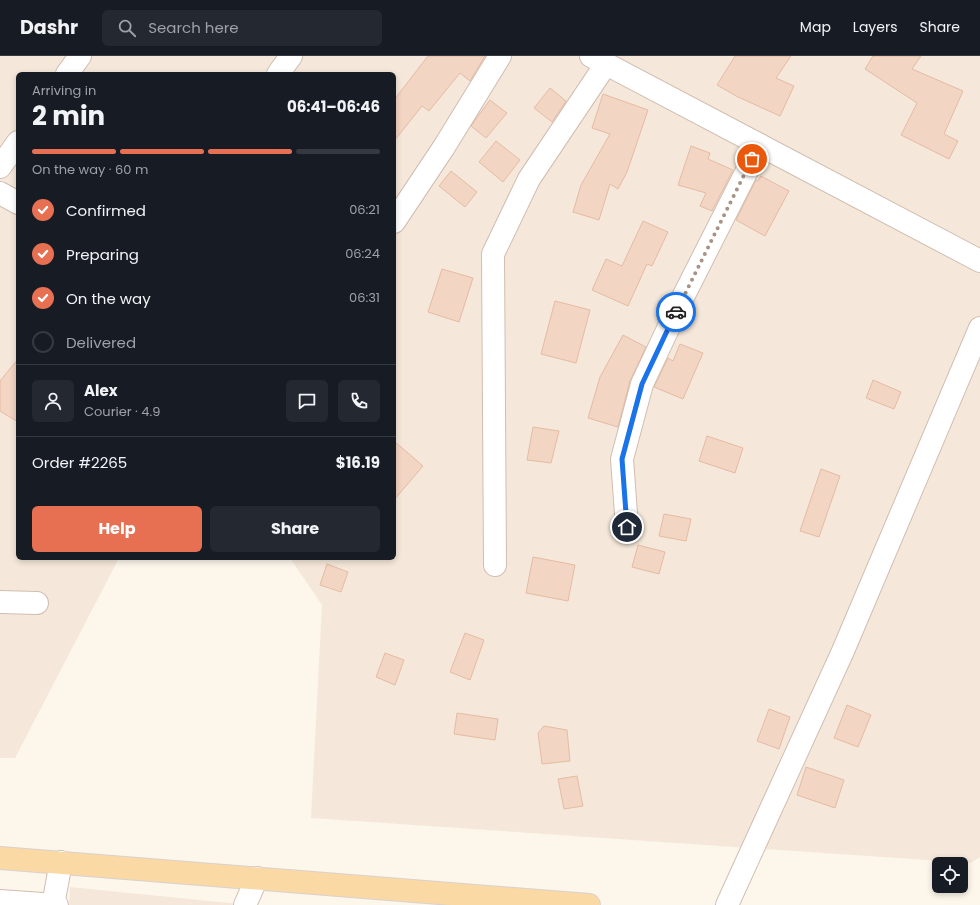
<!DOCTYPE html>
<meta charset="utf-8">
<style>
:root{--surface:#171b24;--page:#242831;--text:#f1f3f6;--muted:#9ea1a6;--line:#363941;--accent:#e67051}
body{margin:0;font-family:Poppins,sans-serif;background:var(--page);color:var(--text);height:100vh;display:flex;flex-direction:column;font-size:15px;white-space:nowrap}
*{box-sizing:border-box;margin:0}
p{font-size:13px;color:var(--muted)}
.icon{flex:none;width:22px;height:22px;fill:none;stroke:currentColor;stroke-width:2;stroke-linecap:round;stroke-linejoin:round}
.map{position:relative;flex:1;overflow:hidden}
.side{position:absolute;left:16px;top:16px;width:380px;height:488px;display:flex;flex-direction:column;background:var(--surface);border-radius:6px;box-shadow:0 2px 6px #0003}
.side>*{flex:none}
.tools{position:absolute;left:932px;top:801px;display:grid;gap:8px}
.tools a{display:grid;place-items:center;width:36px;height:36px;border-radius:6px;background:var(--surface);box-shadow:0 2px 6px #0003;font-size:20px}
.pin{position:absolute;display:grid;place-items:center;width:34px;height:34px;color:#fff;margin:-17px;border:2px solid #fff;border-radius:50%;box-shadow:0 1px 4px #0007}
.courier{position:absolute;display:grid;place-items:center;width:40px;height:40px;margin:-20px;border:3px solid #1a73e8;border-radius:50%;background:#fff;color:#222;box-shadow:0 1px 5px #0007}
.summary em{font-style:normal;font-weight:700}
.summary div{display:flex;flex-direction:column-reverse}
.summary{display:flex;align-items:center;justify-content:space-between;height:68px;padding:0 16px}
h1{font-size:26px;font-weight:700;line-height:30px}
.bar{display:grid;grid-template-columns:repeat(4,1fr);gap:6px 4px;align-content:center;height:48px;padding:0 16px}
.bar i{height:5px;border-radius:3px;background:var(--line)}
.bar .current{background:var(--accent)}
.bar p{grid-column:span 4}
.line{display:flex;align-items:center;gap:10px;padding:0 16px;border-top:1px solid var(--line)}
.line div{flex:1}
.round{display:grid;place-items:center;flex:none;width:42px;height:42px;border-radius:6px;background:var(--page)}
ol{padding:0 16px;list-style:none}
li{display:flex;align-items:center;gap:12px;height:44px}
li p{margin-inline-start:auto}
li .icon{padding:4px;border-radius:50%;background:var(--accent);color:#fff;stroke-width:4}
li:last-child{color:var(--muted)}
li i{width:22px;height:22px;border:2px solid var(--line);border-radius:50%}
.cta{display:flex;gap:8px;margin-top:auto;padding:8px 16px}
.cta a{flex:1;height:46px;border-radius:6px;background:var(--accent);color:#fff;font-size:16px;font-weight:700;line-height:46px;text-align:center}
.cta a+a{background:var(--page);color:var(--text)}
header{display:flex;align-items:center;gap:24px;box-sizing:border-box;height:56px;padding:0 20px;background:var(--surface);border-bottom:1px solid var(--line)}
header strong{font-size:19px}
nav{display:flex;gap:22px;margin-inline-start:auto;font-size:14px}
.search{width:280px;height:36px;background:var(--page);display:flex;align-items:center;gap:10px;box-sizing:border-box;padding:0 14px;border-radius:6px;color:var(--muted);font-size:15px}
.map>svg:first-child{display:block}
</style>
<header>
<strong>Dashr</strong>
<div class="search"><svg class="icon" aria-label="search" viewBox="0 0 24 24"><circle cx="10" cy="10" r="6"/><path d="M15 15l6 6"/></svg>Search here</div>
<nav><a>Map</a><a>Layers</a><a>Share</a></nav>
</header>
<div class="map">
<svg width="980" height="849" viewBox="0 0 980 849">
<rect width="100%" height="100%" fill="#fdf6eb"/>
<g fill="#f5e8da">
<polygon points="0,0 980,0 980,801 971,807 311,762 322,549 290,502 394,502 394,18 18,18 18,502 119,502 15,702 0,702"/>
<polygon points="70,831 249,849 69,849"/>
</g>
<g fill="#f2d5c3" stroke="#e5bba3">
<polygon points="428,0 485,0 470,25 460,17 429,55 422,50 394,85 394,44"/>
<polygon points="735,0 791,0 776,22 794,30 780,60 738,41 717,29"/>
<polygon points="873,0 921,0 912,13 963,35 944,78 958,85 949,103 901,79 917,47 865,13"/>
<polygon points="550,32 566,45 552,66 534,52"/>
<polygon points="603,38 648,54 627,116 618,133 610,128 599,164 573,156 581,129 610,78 592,72"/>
<polygon points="490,44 507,57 486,82 471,70 478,60"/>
<polygon points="496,85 520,104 503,126 479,106"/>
<polygon points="691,90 710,97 708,103 733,114 712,155 700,150 706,137 678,129"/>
<polygon points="451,115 477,136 465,151 439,130"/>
<polygon points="761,120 789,135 765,180 736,164 756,124 758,125"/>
<polygon points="643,165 668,176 652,210 647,208 628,250 592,234 606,203 622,210"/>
<polygon points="442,213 473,222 459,266 428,256"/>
<polygon points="555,245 590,254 576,307 541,298"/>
<polygon points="623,279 646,291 630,325 618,371 588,362 600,321"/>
<polygon points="680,288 703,297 683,343 654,331 668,302 673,305"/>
<polygon points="18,303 18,366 0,355 0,325"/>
<polygon points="873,324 901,336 894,353 866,342"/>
<polygon points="533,371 559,375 551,407 527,404"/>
<polygon points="707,380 743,392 735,417 699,405"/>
<polygon points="394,385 423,410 394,444"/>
<polygon points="821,413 840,420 819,481 800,475"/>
<polygon points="664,458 691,463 686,485 659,480"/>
<polygon points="638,489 665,496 659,518 632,511"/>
<polygon points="533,501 575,509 568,545 526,537"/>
<polygon points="327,508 348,516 341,536 320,529"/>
<polygon points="465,577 484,584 470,624 450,616"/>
<polygon points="385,597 404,604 395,629 376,621"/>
<polygon points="847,649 871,659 858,691 834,682"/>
<polygon points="769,653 790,661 779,693 757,685"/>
<polygon points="457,657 498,663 495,684 454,678"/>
<polygon points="544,670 567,674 570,705 542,708 538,677"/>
<polygon points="806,711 844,724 835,752 797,739"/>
<polygon points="577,720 583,750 564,753 558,723"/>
</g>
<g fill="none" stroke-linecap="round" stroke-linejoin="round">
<defs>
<g id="minor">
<polyline points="591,0 980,205"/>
<polyline points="67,18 80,0"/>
<polyline points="278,18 291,0"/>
<polyline points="0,111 18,86"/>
<polyline points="0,137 18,147"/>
<polyline points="394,166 444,91 500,0"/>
<polyline points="627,471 622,403 642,328 682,243 760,89"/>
<polyline points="495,509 493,198 529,123 606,8"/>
<polyline points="0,546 37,547"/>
<polyline points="0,845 57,849"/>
<polyline points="53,849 61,806"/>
<polyline points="245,849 257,822"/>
<polyline points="727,849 843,595 980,272"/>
</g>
<polyline id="major" points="0,802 589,849"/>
</defs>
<use href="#minor" stroke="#d0beb0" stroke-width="24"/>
<use href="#major" stroke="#d9d1cd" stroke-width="24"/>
<use href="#minor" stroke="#fff" stroke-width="22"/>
<use href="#major" stroke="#fad9a5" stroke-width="22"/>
</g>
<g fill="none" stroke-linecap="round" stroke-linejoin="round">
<polyline stroke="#a79284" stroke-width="4" stroke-dasharray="0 7.2" points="676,256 752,103"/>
<polyline stroke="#1a73e8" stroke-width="5" points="627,471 622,403 642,328 676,256"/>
</g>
</svg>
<div class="tools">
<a><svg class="icon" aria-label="locate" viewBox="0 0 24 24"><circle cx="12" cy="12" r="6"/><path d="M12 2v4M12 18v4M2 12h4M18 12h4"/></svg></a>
</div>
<div class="pin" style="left:752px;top:103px;background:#ea580c"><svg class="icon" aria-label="bag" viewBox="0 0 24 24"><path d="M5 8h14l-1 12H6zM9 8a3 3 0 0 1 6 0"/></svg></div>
<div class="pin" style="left:627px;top:471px;background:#1f2937"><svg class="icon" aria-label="home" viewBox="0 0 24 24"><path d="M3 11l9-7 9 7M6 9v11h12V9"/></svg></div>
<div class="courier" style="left:676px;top:256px"><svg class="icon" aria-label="car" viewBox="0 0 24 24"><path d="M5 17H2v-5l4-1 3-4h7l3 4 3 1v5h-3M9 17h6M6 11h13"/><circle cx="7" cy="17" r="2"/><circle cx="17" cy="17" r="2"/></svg></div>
<section class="side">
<div class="summary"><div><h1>2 min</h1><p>Arriving in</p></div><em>06:41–06:46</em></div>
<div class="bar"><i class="current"></i><i class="current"></i><i class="current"></i><i></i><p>On the way · 60 m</p></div>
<ol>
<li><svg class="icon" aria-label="check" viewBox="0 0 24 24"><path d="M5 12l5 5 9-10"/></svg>Confirmed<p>06:21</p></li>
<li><svg class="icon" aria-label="check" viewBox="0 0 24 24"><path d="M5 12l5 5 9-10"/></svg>Preparing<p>06:24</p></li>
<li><svg class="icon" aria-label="check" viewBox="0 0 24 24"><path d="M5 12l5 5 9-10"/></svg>On the way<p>06:31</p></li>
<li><i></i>Delivered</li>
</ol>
<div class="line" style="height:72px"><a class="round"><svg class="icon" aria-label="person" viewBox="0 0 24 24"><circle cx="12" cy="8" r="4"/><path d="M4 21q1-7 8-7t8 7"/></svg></a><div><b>Alex</b><p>Courier · 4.9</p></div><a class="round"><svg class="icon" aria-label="chat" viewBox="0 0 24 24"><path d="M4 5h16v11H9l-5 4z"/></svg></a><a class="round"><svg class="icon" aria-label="phone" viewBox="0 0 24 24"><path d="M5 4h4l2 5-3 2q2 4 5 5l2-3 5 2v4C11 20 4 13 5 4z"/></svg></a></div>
<div class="line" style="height:52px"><div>Order #2265</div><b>$16.19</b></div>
<div class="cta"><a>Help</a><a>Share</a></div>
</section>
</div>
